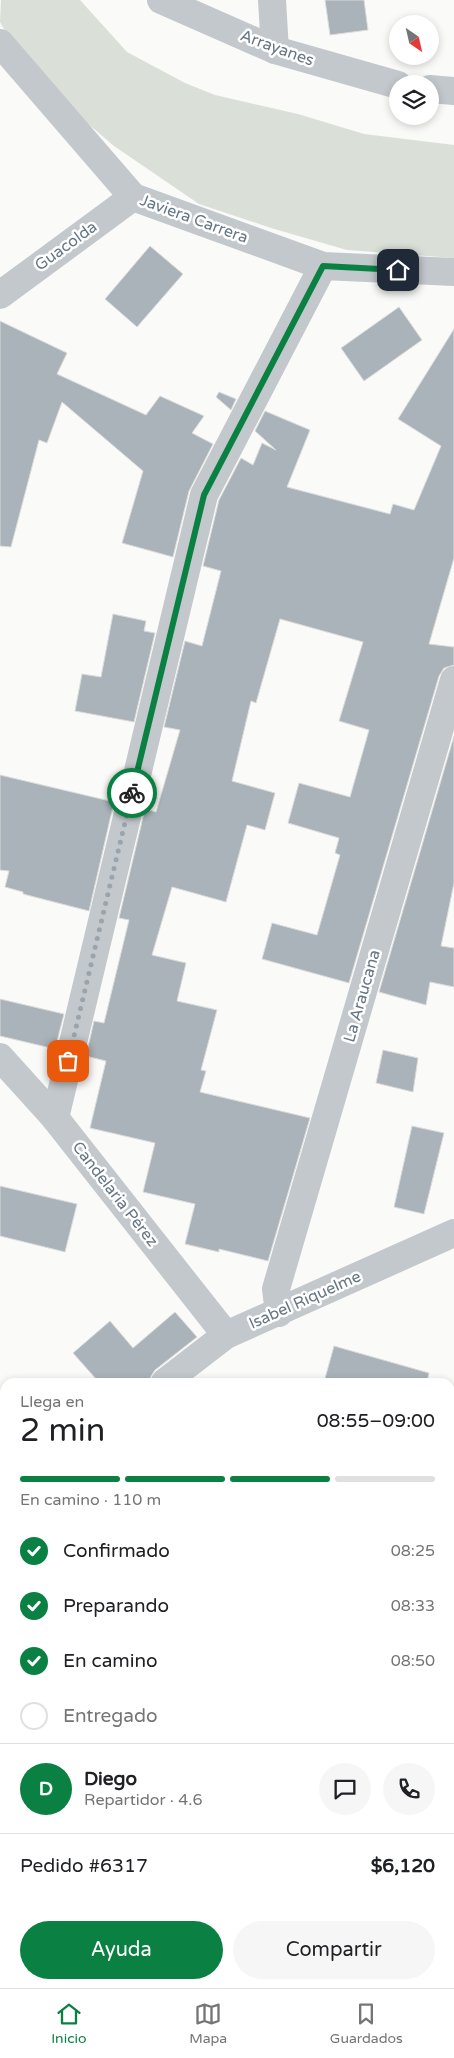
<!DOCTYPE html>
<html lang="es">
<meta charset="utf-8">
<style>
:root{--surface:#fff;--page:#f6f6f6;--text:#202124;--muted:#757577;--line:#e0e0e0;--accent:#0b8043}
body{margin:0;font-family:"Varela Round",sans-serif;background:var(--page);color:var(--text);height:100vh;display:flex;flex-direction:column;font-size:19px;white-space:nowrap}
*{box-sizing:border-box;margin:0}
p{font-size:16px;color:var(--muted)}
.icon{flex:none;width:28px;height:28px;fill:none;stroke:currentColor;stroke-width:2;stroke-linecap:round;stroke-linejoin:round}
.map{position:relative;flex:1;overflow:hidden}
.sheet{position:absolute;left:0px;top:1378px;width:455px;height:611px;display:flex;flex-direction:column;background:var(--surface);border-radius:15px 15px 0 0;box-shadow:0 2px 8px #0003}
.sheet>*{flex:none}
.needle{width:32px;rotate:146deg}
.controls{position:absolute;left:389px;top:15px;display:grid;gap:10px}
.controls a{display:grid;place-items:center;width:50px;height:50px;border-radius:50%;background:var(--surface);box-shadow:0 2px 8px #0003;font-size:25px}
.pin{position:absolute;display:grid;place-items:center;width:42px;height:42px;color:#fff;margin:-21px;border-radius:10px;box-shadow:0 2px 8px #0006}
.courier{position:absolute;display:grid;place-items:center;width:50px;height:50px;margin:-25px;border:4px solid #0b8043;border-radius:50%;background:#fff;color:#222;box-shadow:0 1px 6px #0007}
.overview em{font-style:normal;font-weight:600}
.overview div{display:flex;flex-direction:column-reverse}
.overview{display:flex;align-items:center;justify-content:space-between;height:85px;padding:0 20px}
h1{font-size:32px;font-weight:600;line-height:38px}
.bar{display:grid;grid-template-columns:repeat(4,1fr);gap:8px 5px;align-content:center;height:60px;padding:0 20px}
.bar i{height:6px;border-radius:4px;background:var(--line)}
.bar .active{background:var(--accent)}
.bar p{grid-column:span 4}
.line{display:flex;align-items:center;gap:12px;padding:0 20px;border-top:1px solid var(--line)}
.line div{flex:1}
.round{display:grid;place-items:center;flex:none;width:52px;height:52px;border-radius:26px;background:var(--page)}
ol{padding:0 20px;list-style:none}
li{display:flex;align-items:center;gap:15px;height:55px}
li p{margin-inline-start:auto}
li .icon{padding:5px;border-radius:50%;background:var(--accent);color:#fff;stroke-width:4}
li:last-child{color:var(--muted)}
li i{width:28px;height:28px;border:2px solid var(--line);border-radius:50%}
.button{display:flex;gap:10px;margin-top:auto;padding:10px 20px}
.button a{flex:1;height:58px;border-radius:30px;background:var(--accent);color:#fff;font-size:20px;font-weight:600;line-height:58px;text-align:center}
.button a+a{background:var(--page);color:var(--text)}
.dock{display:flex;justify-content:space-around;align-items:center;height:70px;border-top:1px solid var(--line);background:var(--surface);font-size:14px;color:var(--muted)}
.dock a{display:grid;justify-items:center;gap:2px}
.dock .active{color:var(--accent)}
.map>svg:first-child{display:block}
</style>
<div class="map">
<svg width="454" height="1988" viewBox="0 0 454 1988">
<rect width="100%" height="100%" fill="#fafaf8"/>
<polygon fill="#dadfd7" points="1,0 80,0 127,52 185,83 215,95 298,114 364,134 454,145 454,258 347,250 271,228 199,204 114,146 51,92 14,47 0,22"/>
<g fill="#aab3b9" stroke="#dcdcda">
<polygon points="325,0 364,0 368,30 330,35"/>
<polygon points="150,246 183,274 137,327 105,299"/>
<polygon points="399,307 422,340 364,381 341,348"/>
<polygon points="0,321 67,353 57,374 146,415 160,396 204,416 192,433 213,444 189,491 173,557 122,543 143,471 62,402 47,443 39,440 11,547 0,546"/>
<polygon points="454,329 454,558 429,644 454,647 454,665 444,668 439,676 349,983 262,959 272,923 317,935 340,855 335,853 339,838 288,823 299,783 350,797 369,730 339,721 363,642 280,619 256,703 251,701 232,781 275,793 265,830 247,825 226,902 172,887 152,955 186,963 177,1001 217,1010 201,1070 206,1071 200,1092 310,1118 268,1261 219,1249 219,1252 185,1244 195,1204 143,1192 155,1143 90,1128 106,1061 86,1056 94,1021 104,1023 129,920 119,918 145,809 156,812 180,730 164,727 185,641 202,646 221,571 203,566 219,500 241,458 253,465 262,443 276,450 255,431 265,411 310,430 287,487 390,514 393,504 414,510 441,446 398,419"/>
<polygon points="219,392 236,399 231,410 216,397"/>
<polygon points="113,614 146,621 144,631 155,633 134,722 75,711 82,674 101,677"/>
<polygon points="454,736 454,883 441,946 454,948 454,987 430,982 426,1005 379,992"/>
<polygon points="0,775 114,802 89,911 23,894 23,892 5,887 9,871 0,870"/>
<polygon points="0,999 64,1014 55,1049 0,1036"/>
<polygon points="383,1050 418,1058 413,1092 376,1083"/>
<polygon points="412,1126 444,1133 424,1214 394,1207"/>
<polygon points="0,1186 77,1204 65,1252 0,1236"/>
<polygon points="175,1312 197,1337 155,1370 151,1376 150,1382 93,1382 97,1380 73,1353 110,1321 133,1348"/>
<polygon points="334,1346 429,1373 427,1382 324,1382"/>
</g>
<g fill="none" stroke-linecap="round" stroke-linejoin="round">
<g stroke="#c3c8cc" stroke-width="28">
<polyline points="161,0 275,50 398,85"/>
<polyline points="272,0 275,50"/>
<polyline points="0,43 133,197 323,266 454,272"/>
<polyline points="430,89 454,91"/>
<polyline points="0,295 133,197"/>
<polyline points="0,1057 55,1118 226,1335"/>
<polyline points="55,1118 204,495 323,266"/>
<polyline points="279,1313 276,1289 454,680"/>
<polyline points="165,1382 226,1335 454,1233"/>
<polyline points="0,1511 5,1507"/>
<polyline points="0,1888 5,1884"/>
<polyline points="215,1984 218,1988"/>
</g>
</g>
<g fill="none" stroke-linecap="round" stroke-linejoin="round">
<polyline stroke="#99a4ac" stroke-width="5" stroke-dasharray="0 9" points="68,1061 132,793"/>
<polyline stroke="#0b8043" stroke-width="6" points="132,793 204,495 323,266 398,270"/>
</g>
<g text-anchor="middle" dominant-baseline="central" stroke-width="5" stroke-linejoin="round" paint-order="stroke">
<g font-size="16" fill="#657683" stroke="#fff">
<text transform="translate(277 48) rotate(20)">Arrayanes</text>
<text transform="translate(194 219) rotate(20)">Javiera Carrera</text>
<text transform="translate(66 246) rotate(-36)">Guacolda</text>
<text transform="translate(362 996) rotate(-74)">La Araucana</text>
<text transform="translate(115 1194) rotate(52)">Candelaria Pérez</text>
<text transform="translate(305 1300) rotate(-24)">Isabel Riquelme</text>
</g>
</g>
</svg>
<div class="controls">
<a><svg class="needle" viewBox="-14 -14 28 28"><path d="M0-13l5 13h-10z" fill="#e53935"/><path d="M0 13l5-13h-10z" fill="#757577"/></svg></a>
<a><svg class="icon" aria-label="layers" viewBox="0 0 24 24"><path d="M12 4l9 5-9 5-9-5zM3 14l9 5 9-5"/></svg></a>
</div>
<div class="pin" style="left:68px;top:1061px;background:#ea580c"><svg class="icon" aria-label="bag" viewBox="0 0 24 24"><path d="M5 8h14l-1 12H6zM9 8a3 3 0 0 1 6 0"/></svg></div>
<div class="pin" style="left:398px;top:270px;background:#1f2937"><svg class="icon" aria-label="home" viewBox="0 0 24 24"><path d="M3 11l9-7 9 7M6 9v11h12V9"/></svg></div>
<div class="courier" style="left:132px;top:793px"><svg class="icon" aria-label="bike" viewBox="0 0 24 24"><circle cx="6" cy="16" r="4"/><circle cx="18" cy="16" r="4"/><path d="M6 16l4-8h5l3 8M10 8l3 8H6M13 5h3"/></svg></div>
<section class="sheet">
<div class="overview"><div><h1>2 min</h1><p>Llega en</p></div><em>08:55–09:00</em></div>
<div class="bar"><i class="active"></i><i class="active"></i><i class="active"></i><i></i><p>En camino · 110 m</p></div>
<ol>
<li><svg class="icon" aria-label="check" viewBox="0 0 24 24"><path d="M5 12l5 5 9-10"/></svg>Confirmado<p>08:25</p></li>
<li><svg class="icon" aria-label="check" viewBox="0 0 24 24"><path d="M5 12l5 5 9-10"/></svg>Preparando<p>08:33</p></li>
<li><svg class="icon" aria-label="check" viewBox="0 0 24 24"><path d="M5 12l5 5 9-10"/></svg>En camino<p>08:50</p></li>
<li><i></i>Entregado</li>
</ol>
<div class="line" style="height:90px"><b class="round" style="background:var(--accent);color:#fff">D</b><div><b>Diego</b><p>Repartidor · 4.6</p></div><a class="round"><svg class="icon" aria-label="chat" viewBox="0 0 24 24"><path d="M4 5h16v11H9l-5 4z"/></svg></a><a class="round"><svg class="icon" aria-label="phone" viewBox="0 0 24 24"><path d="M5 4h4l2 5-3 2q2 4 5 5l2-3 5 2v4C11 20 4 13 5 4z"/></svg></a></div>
<div class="line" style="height:65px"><div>Pedido #6317</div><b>$6,120</b></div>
<div class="button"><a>Ayuda</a><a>Compartir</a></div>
</section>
</div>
<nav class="dock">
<a class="active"><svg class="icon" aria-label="home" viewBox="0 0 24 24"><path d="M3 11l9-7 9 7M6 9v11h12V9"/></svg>Inicio</a>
<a><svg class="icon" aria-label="map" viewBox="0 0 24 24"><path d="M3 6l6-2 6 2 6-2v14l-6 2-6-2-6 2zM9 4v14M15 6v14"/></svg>Mapa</a>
<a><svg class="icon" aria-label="saved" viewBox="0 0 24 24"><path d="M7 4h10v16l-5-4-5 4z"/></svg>Guardados</a>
</nav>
